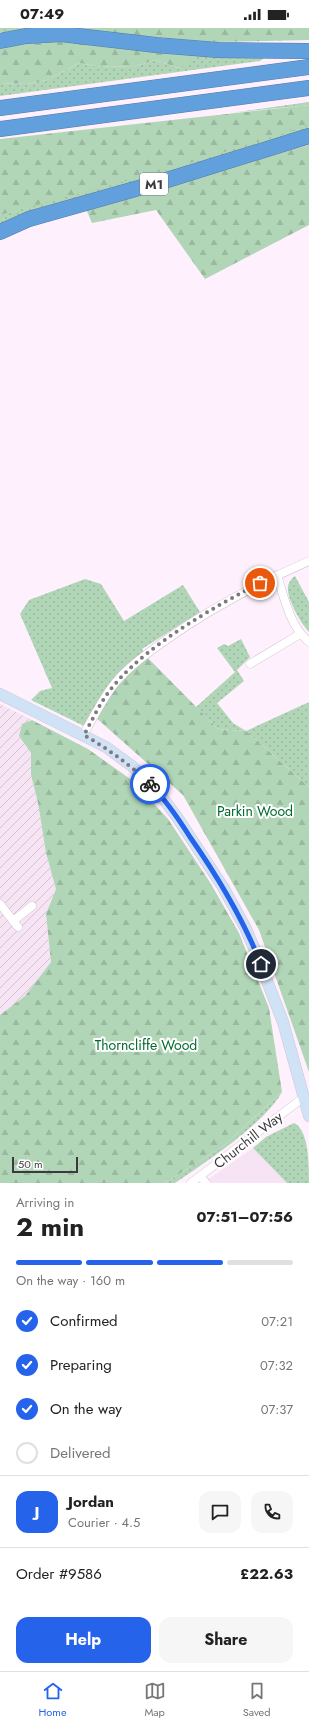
<!DOCTYPE html>
<meta charset="utf-8">
<style>
:root{--surface:#fff;--page:#f6f6f6;--text:#222;--muted:#767676;--line:#e0e0e0;--accent:#2563eb}
body{margin:0;font-family:Jost,sans-serif;background:var(--page);color:var(--text);height:100vh;display:flex;flex-direction:column;font-size:15px;white-space:nowrap}
*{box-sizing:border-box;margin:0}
p{font-size:13px;color:var(--muted)}
.icon{flex:none;width:22px;height:22px;fill:none;stroke:currentColor;stroke-width:2;stroke-linecap:round;stroke-linejoin:round}
.map{position:relative;height:1155px;overflow:hidden}
.side{display:flex;flex-direction:column;background:var(--surface);flex:1}
.side>*{flex:none}
.scale{position:absolute;left:12px;bottom:10px;width:66px;box-sizing:border-box;padding-left:4px;border:2px solid #3e393e;border-top:0;font-size:11px;line-height:14px;white-space:nowrap;color:#3e393e;-webkit-text-stroke:3px #fff;paint-order:stroke}
.pin{position:absolute;display:grid;place-items:center;width:34px;height:34px;color:#fff;margin:-17px;border:2px solid #fff;border-radius:50%;box-shadow:0 1px 4px #0007}
.courier{position:absolute;display:grid;place-items:center;width:40px;height:40px;margin:-20px;border:3px solid #2563eb;border-radius:50%;background:#fff;color:#222;box-shadow:0 1px 5px #0007}
.overview em{font-style:normal;font-weight:700}
.overview div{display:flex;flex-direction:column-reverse}
.overview{display:flex;align-items:center;justify-content:space-between;height:68px;padding:0 16px}
h1{font-size:26px;font-weight:700;line-height:30px}
.bar{display:grid;grid-template-columns:repeat(4,1fr);gap:6px 4px;align-content:center;height:48px;padding:0 16px}
.bar i{height:5px;border-radius:3px;background:var(--line)}
.bar .selected{background:var(--accent)}
.bar p{grid-column:span 4}
.line{display:flex;align-items:center;gap:10px;padding:0 16px;border-top:1px solid var(--line)}
.line div{flex:1}
.round{display:grid;place-items:center;flex:none;width:42px;height:42px;border-radius:12px;background:var(--page)}
ol{padding:0 16px;list-style:none}
li{display:flex;align-items:center;gap:12px;height:44px}
li p{margin-inline-start:auto}
li .icon{padding:4px;border-radius:50%;background:var(--accent);color:#fff;stroke-width:4}
li:last-child{color:var(--muted)}
li i{width:22px;height:22px;border:2px solid var(--line);border-radius:50%}
.primary-button{display:flex;gap:8px;margin-top:auto;padding:8px 16px}
.primary-button a{flex:1;height:46px;border-radius:12px;background:var(--accent);color:#fff;font-size:16px;font-weight:700;line-height:46px;text-align:center}
.primary-button a+a{background:var(--page);color:var(--text)}
.status{display:flex;justify-content:space-between;align-items:center;height:28px;padding:0 20px;background:var(--surface);direction:ltr}
.status svg{height:11px;fill:currentColor}
.tab-bar{display:flex;justify-content:space-around;align-items:center;height:56px;border-top:1px solid var(--line);background:var(--surface);font-size:11px;color:var(--muted)}
.tab-bar a{display:grid;justify-items:center;gap:2px}
.tab-bar .selected{color:var(--accent)}
.map>svg:first-child{display:block}
</style>
<div class="status"><b>07:49</b><svg viewBox="0 0 49 12"><path d="M0 12V9h3v3zM5 12V6h3v6zM10 12V3h3v9zM15 12V0h3v12zM26 1h20v11H26zM47 4h2v5h-2z"/></svg></div>
<div class="map">
<svg width="309" height="1155" viewBox="0 0 309 1155">
<defs>
<pattern id="industrial-furrows" width="10" height="10" patternUnits="userSpaceOnUse"><rect width="10" height="10" fill="#f6e3f4"/><path d="M-1 1l2-2M0 10L10 0M9 11l2-2" fill="none" stroke="#d4c4d2"/></pattern>
<pattern id="grass-dots" width="8" height="8" patternUnits="userSpaceOnUse"><rect width="8" height="8" fill="#b1d6b7"/><path d="M2 2h.1M6 6h.1" fill="none" stroke="#99b89e" stroke-width="1.8" stroke-linecap="round"/></pattern>
<pattern id="forest-firs" width="22" height="20" patternUnits="userSpaceOnUse"><rect width="22" height="20" fill="#b1d6b7"/><path d="M5 1l3.5 6h-7zM16 11l3.5 6h-7z" fill="#99b89e"/></pattern>
</defs>
<rect width="100%" height="100%" fill="#fef1fd"/>
<polygon fill="#f6e3f4" points="253,1120 287,1155 203,1155"/>
<polygon fill="url(#industrial-furrows)" points="0,676 32,692 22,696 19,708 31,725 31,747 38,775 46,825 56,861 46,886 51,934 25,968 0,987"/>
<g fill="url(#grass-dots)">
<polygon points="191,24 264,30 260,33 0,68 0,55 27,56 47,52 79,35 96,38 133,39 155,32 179,40"/>
<polygon points="309,74 309,77 230,85"/>
<polygon points="309,96 309,105 0,197 0,187"/>
<path d="M295,548L309,574V604C301,596 286,570 288,558C289,554 291,551 295,548Z"/>
<polygon points="85,551 101,556 124,593 183,557 200,584 142,621 145,627 88,700 31,672 40,663 52,660 20,586 29,572"/>
<polygon points="241,611 250,629 237,642 244,653 217,675 233,695 246,703 309,674 309,759 246,703 218,701 196,679 235,644 217,620 224,616 228,618"/>
<path d="M282,1064C264,1096 206,1134 175,1155H165L222,1119Z"/>
<path d="M294,1095C309,1101 309,1139 309,1155H287L253,1120L266,1109Z"/>
</g>
<g fill="url(#forest-firs)">
<polygon points="0,0 309,0 309,12 217,14 58,1 0,4"/>
<polygon points="53,13 191,24 190,35 179,40 155,32 133,39 96,38 79,35 47,52 27,56 0,55 0,21 25,14"/>
<polygon points="309,77 309,97 177,139 0,187 0,111"/>
<polygon points="309,117 309,197 205,251 156,182 92,195 86,181"/>
<polygon points="145,627 218,701 246,703 309,759 309,1044 259,902 183,767 94,688 102,673"/>
<polygon points="32,692 88,721 133,753 168,791 211,856 239,905 269,980 282,1064 222,1119 165,1155 0,1155 0,987 25,968 51,934 46,886 56,861 46,825 38,775 31,747 31,725 19,708 22,696"/>
</g>
<g fill="none" stroke-linecap="round" stroke-linejoin="round">
<defs>
<g id="street">
<path d="M277,547C284,569 290,599 309,614"/>
<polyline points="250,636 300,606"/>
<path d="M83,707C94,689 102,671 115,655C129,638 148,625 166,612C211,580 259,555 309,533"/>
<polyline points="0,876 18,899"/>
<polyline points="13,893 32,878"/>
<polyline points="201,1149 206,1155"/>
<polyline points="191,1155 304,1069"/>
</g>
<polyline id="secondary" points="0,666 106,719 132,738 159,765 177,789 223,859 245,899 255,922 283,994 309,1088"/>
<g id="highway">
<polyline points="0,13 26,8 61,6 156,17 218,22 309,23"/>
<polyline points="0,80 309,39"/>
<polyline points="0,101 309,60"/>
<polyline points="0,204 29,191 167,152 309,108"/>
</g>
</defs>
<use href="#street" stroke="#d0c3cf" stroke-width="9"/>
<use href="#secondary" stroke="#d0c3cf" stroke-width="12"/>
<use href="#highway" stroke="#557ca5" stroke-width="16"/>
<use href="#street" stroke="#fff" stroke-width="8"/>
<use href="#secondary" stroke="#d0e2f5" stroke-width="11"/>
<use href="#highway" stroke="#62a0dd" stroke-width="15"/>
</g>
<g fill="none" stroke-linecap="round" stroke-linejoin="round">
<path stroke="#817981" stroke-width="4" stroke-dasharray="0 7.2" d="M150,756C129,736 108,721 84,707C94,689 102,670 116,655C148,617 215,578 260,555"/>
<path stroke="#2563eb" stroke-width="5" d="M150,756C165,771 178,790 190,809C218,849 243,891 261,936"/>
</g>
<g text-anchor="middle" dominant-baseline="central" stroke-width="4" stroke-linejoin="round" paint-order="stroke">
<rect fill="#fff" stroke="#787478" stroke-width="1" x="140" y="145" width="28" height="22" rx="3"/>
<g font-size="13" font-weight="bold" fill="#3e393e">
<text x="154" y="156">M1</text>
</g>
<g font-size="14" fill="#02682d" stroke="#fff">
<text x="255" y="783">Parkin Wood</text>
<text x="146" y="1017">Thorncliffe Wood</text>
</g>
<g font-size="14" fill="#3e393e" stroke="#fff">
<text transform="translate(248 1112) rotate(-38)">Churchill Way</text>
</g>
</g>
</svg>
<div class="scale">50 m</div>
<div class="pin" style="left:260px;top:555px;background:#ea580c"><svg class="icon" aria-label="bag" viewBox="0 0 24 24"><path d="M5 8h14l-1 12H6zM9 8a3 3 0 0 1 6 0"/></svg></div>
<div class="pin" style="left:261px;top:936px;background:#1f2937"><svg class="icon" aria-label="home" viewBox="0 0 24 24"><path d="M3 11l9-7 9 7M6 9v11h12V9"/></svg></div>
<div class="courier" style="left:150px;top:756px"><svg class="icon" aria-label="bike" viewBox="0 0 24 24"><circle cx="6" cy="16" r="4"/><circle cx="18" cy="16" r="4"/><path d="M6 16l4-8h5l3 8M10 8l3 8H6M13 5h3"/></svg></div>
</div>
<section class="side">
<div class="overview"><div><h1>2 min</h1><p>Arriving in</p></div><em>07:51–07:56</em></div>
<div class="bar"><i class="selected"></i><i class="selected"></i><i class="selected"></i><i></i><p>On the way · 160 m</p></div>
<ol>
<li><svg class="icon" aria-label="check" viewBox="0 0 24 24"><path d="M5 12l5 5 9-10"/></svg>Confirmed<p>07:21</p></li>
<li><svg class="icon" aria-label="check" viewBox="0 0 24 24"><path d="M5 12l5 5 9-10"/></svg>Preparing<p>07:32</p></li>
<li><svg class="icon" aria-label="check" viewBox="0 0 24 24"><path d="M5 12l5 5 9-10"/></svg>On the way<p>07:37</p></li>
<li><i></i>Delivered</li>
</ol>
<div class="line" style="height:72px"><b class="round" style="background:var(--accent);color:#fff">J</b><div><b>Jordan</b><p>Courier · 4.5</p></div><a class="round"><svg class="icon" aria-label="chat" viewBox="0 0 24 24"><path d="M4 5h16v11H9l-5 4z"/></svg></a><a class="round"><svg class="icon" aria-label="phone" viewBox="0 0 24 24"><path d="M5 4h4l2 5-3 2q2 4 5 5l2-3 5 2v4C11 20 4 13 5 4z"/></svg></a></div>
<div class="line" style="height:52px"><div>Order #9586</div><b>£22.63</b></div>
<div class="primary-button"><a>Help</a><a>Share</a></div>
</section>
<nav class="tab-bar">
<a class="selected"><svg class="icon" aria-label="home" viewBox="0 0 24 24"><path d="M3 11l9-7 9 7M6 9v11h12V9"/></svg>Home</a>
<a><svg class="icon" aria-label="map" viewBox="0 0 24 24"><path d="M3 6l6-2 6 2 6-2v14l-6 2-6-2-6 2zM9 4v14M15 6v14"/></svg>Map</a>
<a><svg class="icon" aria-label="saved" viewBox="0 0 24 24"><path d="M7 4h10v16l-5-4-5 4z"/></svg>Saved</a>
</nav>
